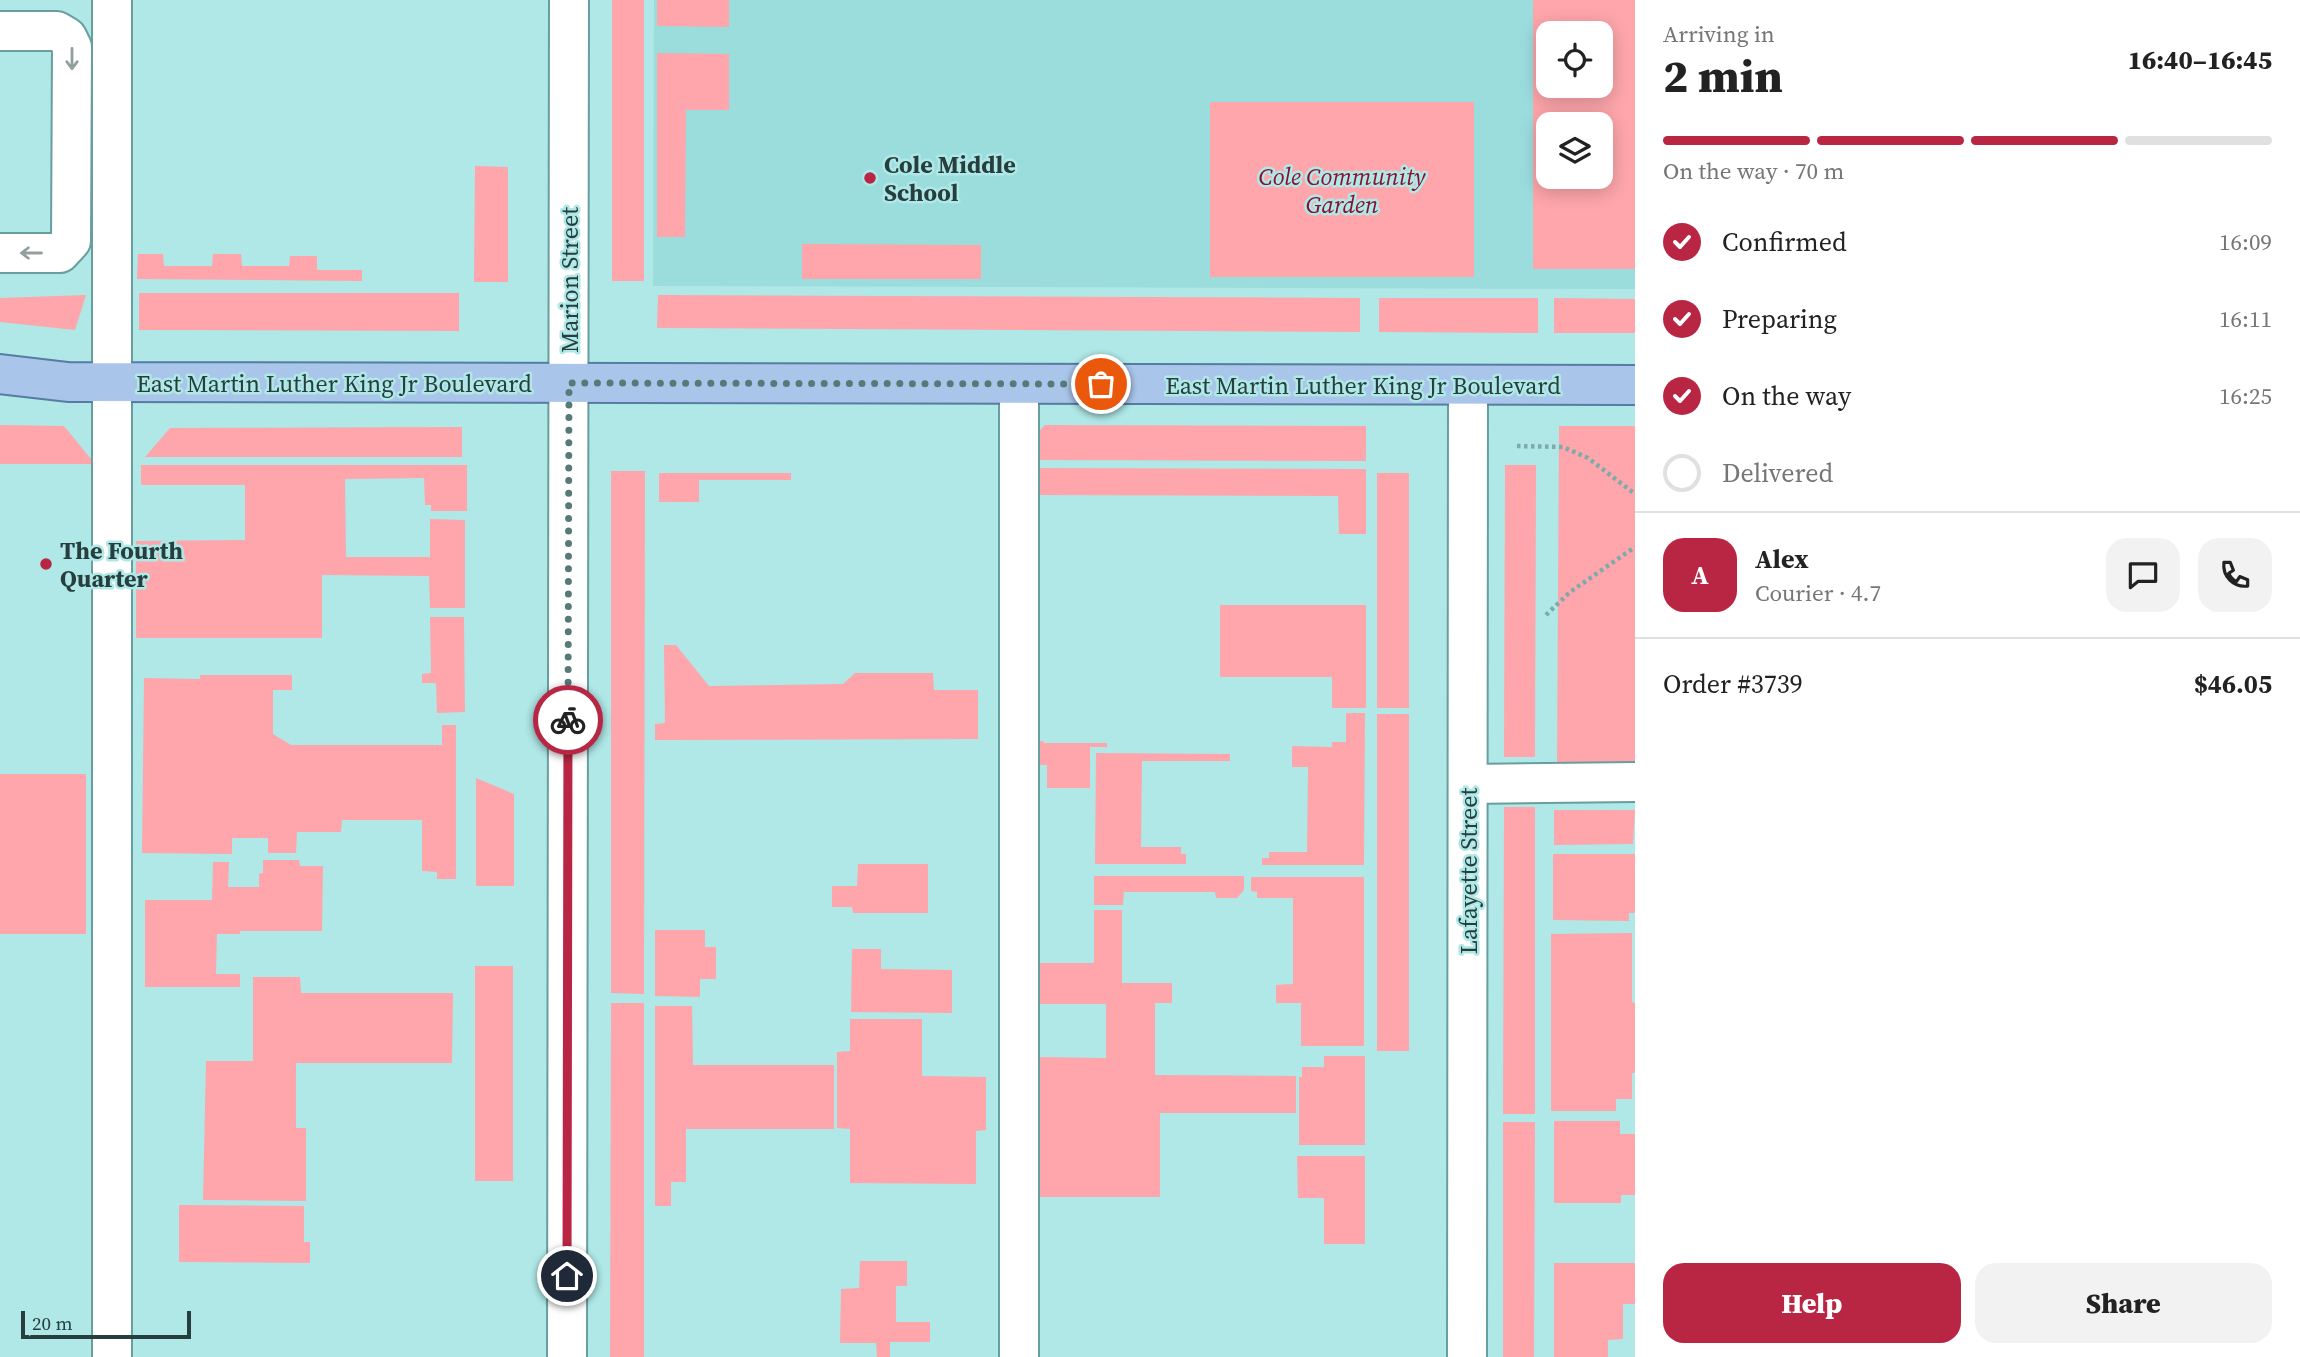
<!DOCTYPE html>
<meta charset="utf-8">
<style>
:root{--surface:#fff;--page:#f2f2f2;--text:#222;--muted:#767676;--line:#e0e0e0;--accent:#b82643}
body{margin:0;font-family:"Source Serif 4",serif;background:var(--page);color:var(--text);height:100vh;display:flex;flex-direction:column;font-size:26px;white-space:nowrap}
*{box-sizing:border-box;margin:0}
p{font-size:23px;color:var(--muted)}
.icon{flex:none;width:38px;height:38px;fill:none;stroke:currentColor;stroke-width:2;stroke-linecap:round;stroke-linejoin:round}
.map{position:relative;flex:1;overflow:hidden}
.drawer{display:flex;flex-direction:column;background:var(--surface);width:665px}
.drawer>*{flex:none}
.fabs{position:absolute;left:1536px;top:21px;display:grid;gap:14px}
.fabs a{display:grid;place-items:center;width:77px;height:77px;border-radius:14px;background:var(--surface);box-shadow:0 4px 18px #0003;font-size:35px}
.scale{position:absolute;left:21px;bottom:18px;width:170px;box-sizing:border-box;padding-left:7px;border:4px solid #273e3e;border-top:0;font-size:19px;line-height:24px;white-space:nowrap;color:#273e3e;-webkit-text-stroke:5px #afe8e7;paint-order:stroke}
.pin{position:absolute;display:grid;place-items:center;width:60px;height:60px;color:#fff;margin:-30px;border:4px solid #fff;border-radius:50%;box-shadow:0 2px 7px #0007}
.courier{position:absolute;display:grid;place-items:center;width:70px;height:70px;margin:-35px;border:5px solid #b82643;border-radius:50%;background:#fff;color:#222;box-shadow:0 2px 9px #0007}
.summary em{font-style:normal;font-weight:800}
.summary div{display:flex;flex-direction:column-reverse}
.summary{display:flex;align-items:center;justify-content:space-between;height:119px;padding:0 28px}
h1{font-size:46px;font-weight:800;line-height:52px}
.bar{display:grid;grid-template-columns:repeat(4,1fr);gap:10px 7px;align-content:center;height:84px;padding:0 28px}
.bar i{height:9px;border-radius:5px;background:var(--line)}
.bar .selected{background:var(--accent)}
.bar p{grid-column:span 4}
.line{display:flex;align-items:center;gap:18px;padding:0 28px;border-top:2px solid var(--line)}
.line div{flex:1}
.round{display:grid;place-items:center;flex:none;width:74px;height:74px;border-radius:21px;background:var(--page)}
ol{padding:0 28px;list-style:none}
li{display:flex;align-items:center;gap:21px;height:77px}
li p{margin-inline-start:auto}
li .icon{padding:7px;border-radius:50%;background:var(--accent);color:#fff;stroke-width:4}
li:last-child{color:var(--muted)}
li i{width:38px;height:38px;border:4px solid var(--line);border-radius:50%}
.action{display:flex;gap:14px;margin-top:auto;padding:14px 28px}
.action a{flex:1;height:80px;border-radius:21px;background:var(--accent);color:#fff;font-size:28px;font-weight:800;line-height:80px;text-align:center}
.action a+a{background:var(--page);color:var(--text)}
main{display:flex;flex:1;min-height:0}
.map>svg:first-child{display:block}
</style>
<main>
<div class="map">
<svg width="1635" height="1357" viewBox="0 0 1635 1357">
<rect width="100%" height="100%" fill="#afe8e7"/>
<path fill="#9bdddd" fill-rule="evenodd" d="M654,0H1635V289L653,286ZM1549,33H1601V86H1549ZM1549,124H1601V177H1549Z"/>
<g fill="#fea6ab" fill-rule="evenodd">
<rect x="612" y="0" width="32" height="281"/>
<polygon points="657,0 729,0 729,27 657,26"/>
<path d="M1533,0H1635V269H1533ZM1549,33H1601V86H1549ZM1549,124H1601V177H1549Z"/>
<polygon points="657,53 729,54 729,110 686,110 685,237 657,237"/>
<rect x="1210" y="102" width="264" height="175"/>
<polygon points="475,166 508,167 508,282 474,282"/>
<polygon points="802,244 981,245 981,279 802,279"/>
<polygon points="138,254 163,254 164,266 212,266 213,254 241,254 242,266 289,266 290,256 317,256 317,270 362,270 362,281 137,279"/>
<polygon points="139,293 459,293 459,331 139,330"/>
<polygon points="86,295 75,330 0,322 0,298"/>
<polygon points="658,295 1360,298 1360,332 657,328"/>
<polygon points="1379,298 1538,298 1538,333 1379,332"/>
<polygon points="1554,298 1635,299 1635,333 1554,333"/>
<polygon points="0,425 64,426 95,464 0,464"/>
<polygon points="1045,425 1366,426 1366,461 1033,460 1033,437"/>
<polygon points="1559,426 1635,426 1635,764 1557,764"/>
<polygon points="462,427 462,457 145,457 170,428"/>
<polygon points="141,465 467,465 467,511 431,511 431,505 425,505 424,478 345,479 346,557 430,557 430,519 465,520 465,608 430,608 429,576 322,575 322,638 136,638 136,541 245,540 245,485 141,485"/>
<polygon points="1505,465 1536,465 1535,757 1504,757"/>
<polygon points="1033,468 1366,469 1366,534 1339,534 1338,496 1033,495"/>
<polygon points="611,471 645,471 644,994 611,993"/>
<polygon points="659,473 791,473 791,480 699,480 699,502 659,502"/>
<rect x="1377" y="473" width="32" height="235"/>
<polygon points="1220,605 1366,605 1366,708 1332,708 1332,677 1220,677"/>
<polygon points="430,617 464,617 465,712 437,713 436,683 422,683 422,674 431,673"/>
<polygon points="664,645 676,645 709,686 843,684 855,673 933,673 934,690 978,690 978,739 655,740 655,724 665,723"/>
<polygon points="200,675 292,675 292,690 273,690 273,734 291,745 442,745 442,725 456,725 456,879 437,879 437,872 422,871 422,820 342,820 341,832 297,832 296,853 268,853 268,838 232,838 232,854 142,853 144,678 200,679"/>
<polygon points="1346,713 1365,713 1364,865 1262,865 1262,858 1269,858 1269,852 1307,852 1308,767 1292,767 1292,746 1332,747 1332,742 1346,742"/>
<rect x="1377" y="714" width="32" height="337"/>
<polygon points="1029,741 1043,741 1044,743 1107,743 1107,747 1090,747 1090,788 1047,788 1047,765 1029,765"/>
<polygon points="1096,753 1230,754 1230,761 1142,761 1141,847 1181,847 1181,854 1186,854 1186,864 1095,864"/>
<rect x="0" y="774" width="86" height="160"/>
<polygon points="476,778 514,794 514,886 476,886"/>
<polygon points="1504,807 1535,807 1535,1114 1503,1114"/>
<polygon points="1554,810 1635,810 1633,844 1554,845"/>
<polygon points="1553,854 1635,854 1635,913 1629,913 1629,921 1553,920"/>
<polygon points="263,860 299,860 300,866 323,866 322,931 240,931 240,934 217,934 216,974 240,974 240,987 145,987 145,900 212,900 213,862 229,862 228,887 259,887 259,874 263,873"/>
<polygon points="858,864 928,864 928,913 853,913 852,907 832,907 832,886 857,886"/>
<polygon points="1094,876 1244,876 1244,890 1237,898 1216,898 1215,892 1124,892 1123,905 1094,905"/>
<polygon points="1251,877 1364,877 1364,1046 1301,1046 1301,1003 1276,1003 1276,985 1293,984 1293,898 1257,898 1257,892 1251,891"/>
<polygon points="1094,910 1122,910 1122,983 1172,983 1172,1003 1155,1003 1155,1075 1296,1076 1296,1113 1160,1113 1160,1197 1037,1197 1037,1057 1106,1058 1106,1004 1035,1004 1035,963 1094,963"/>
<polygon points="655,930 705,930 705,947 716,947 716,979 700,979 700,997 655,996"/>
<polygon points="1632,933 1632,1002 1635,1003 1635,1073 1632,1073 1632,1099 1616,1099 1616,1111 1551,1111 1551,934"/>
<polygon points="852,949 881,949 881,969 952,970 952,1013 851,1012"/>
<rect x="475" y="966" width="38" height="215"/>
<polygon points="253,977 300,977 301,993 453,993 452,1063 296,1063 296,1128 306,1128 306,1201 203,1200 206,1061 253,1061"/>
<polygon points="611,1003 644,1003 644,1357 610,1357"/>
<polygon points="655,1006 692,1006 693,1065 834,1065 834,1129 686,1129 686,1182 671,1182 671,1206 655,1206"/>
<polygon points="850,1019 922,1019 922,1076 986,1077 986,1130 976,1131 976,1184 850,1183 850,1129 837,1128 837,1052 850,1051"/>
<polygon points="1324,1056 1365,1056 1365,1145 1299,1145 1299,1077 1302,1077 1302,1067 1324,1067"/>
<polygon points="1554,1121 1620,1121 1620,1134 1635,1134 1635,1195 1621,1195 1621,1203 1554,1203"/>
<polygon points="1503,1122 1535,1122 1534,1357 1503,1357"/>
<polygon points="1297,1156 1365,1156 1365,1244 1324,1244 1324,1198 1298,1198"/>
<polygon points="179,1205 304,1206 304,1242 310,1242 310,1263 179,1262"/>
<polygon points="860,1261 907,1261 907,1286 896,1286 896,1322 930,1322 930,1342 890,1342 890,1357 877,1357 876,1343 840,1343 841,1289 859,1288"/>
<polygon points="1554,1263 1635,1263 1635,1304 1623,1304 1623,1339 1608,1340 1608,1357 1554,1357"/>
</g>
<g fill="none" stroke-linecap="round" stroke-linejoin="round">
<defs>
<g id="minor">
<polyline points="0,31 57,31 67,37 72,47 71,241 60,253 0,253"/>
<polyline points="1468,784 1635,782"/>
<polyline points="112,1357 112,0"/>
<polyline points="567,1357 569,0"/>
<polyline points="1019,1357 1019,384"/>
<polyline points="1467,1357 1468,385"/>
</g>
<polyline id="major" points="0,374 68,382 1635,385"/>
</defs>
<use href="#minor" stroke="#689e9e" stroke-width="42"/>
<use href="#major" stroke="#567ca4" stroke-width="42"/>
<g stroke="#7eaaaa" stroke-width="4.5" stroke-dasharray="3.5 3.5" stroke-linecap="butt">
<polyline points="1517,446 1563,447 1588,458 1635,494"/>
<polyline points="1546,615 1570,592 1635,547"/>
</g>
<use href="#minor" stroke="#fff" stroke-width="38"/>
<use href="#major" stroke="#a9c5e9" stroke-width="38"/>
</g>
<defs><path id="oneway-shaft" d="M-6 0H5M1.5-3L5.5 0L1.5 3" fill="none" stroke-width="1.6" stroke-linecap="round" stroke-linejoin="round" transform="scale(1.75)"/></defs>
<g stroke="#939e9e">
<use href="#oneway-shaft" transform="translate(72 59) rotate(90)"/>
<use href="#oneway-shaft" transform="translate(31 253) rotate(180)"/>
</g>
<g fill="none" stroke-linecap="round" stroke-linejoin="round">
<polyline stroke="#577a79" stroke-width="7" stroke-dasharray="0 12.6" points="568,720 569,383 1101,384"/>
<polyline stroke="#b82643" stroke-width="9" points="567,1276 568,720"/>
</g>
<g fill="#b82643" stroke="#afe8e7" stroke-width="2.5">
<circle cx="870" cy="178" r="7"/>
<circle cx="46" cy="564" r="7"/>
</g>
<g text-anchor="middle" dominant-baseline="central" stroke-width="5" stroke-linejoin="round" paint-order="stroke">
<g font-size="24" font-weight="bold" fill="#273e3e" stroke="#afe8e7" text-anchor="start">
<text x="884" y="164">Cole Middle<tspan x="884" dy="28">School</tspan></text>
<text x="60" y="550">The Fourth<tspan x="60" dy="28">Quarter</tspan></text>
</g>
<g font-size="24" font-style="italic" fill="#8a102d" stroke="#afe8e7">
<text x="1342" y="176">Cole Community<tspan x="1342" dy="28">Garden</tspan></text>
</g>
<g font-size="24" fill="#273e3e" stroke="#afe8e7">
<text transform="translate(569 280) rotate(-90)">Marion Street</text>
<text x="334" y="383">East Martin Luther King Jr Boulevard</text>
<text x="1363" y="385">East Martin Luther King Jr Boulevard</text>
<text transform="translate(1468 871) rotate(-90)">Lafayette Street</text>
</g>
</g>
</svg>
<div class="fabs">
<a><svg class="icon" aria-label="locate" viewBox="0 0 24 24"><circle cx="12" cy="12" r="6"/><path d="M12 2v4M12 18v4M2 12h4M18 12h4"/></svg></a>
<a><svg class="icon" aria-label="layers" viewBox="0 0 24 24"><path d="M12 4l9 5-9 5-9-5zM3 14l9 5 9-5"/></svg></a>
</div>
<div class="scale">20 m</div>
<div class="pin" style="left:1101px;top:384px;background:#ea580c"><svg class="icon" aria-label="bag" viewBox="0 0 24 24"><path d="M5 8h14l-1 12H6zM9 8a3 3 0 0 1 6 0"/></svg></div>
<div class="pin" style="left:567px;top:1276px;background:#1f2937"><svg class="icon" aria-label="home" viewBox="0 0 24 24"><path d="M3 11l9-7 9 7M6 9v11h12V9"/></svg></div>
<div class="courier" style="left:568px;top:720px"><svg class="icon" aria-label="bike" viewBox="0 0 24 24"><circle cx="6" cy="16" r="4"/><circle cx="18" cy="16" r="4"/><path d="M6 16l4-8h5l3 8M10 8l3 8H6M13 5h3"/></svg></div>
</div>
<section class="drawer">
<div class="summary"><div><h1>2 min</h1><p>Arriving in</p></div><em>16:40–16:45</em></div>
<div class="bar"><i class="selected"></i><i class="selected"></i><i class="selected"></i><i></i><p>On the way · 70 m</p></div>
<ol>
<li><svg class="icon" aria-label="check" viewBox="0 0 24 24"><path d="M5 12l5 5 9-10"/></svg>Confirmed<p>16:09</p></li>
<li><svg class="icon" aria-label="check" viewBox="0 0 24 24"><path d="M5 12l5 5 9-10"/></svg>Preparing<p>16:11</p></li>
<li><svg class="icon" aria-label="check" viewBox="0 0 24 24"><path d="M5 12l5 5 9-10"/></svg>On the way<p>16:25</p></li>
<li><i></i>Delivered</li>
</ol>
<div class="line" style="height:126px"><b class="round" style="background:var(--accent);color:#fff">A</b><div><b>Alex</b><p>Courier · 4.7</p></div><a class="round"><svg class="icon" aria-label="chat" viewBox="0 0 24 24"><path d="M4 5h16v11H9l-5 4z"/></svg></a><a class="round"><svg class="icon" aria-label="phone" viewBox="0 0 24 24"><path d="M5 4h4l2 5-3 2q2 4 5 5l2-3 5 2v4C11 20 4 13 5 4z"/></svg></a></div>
<div class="line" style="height:91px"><div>Order #3739</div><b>$46.05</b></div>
<div class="action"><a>Help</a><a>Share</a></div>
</section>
</main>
